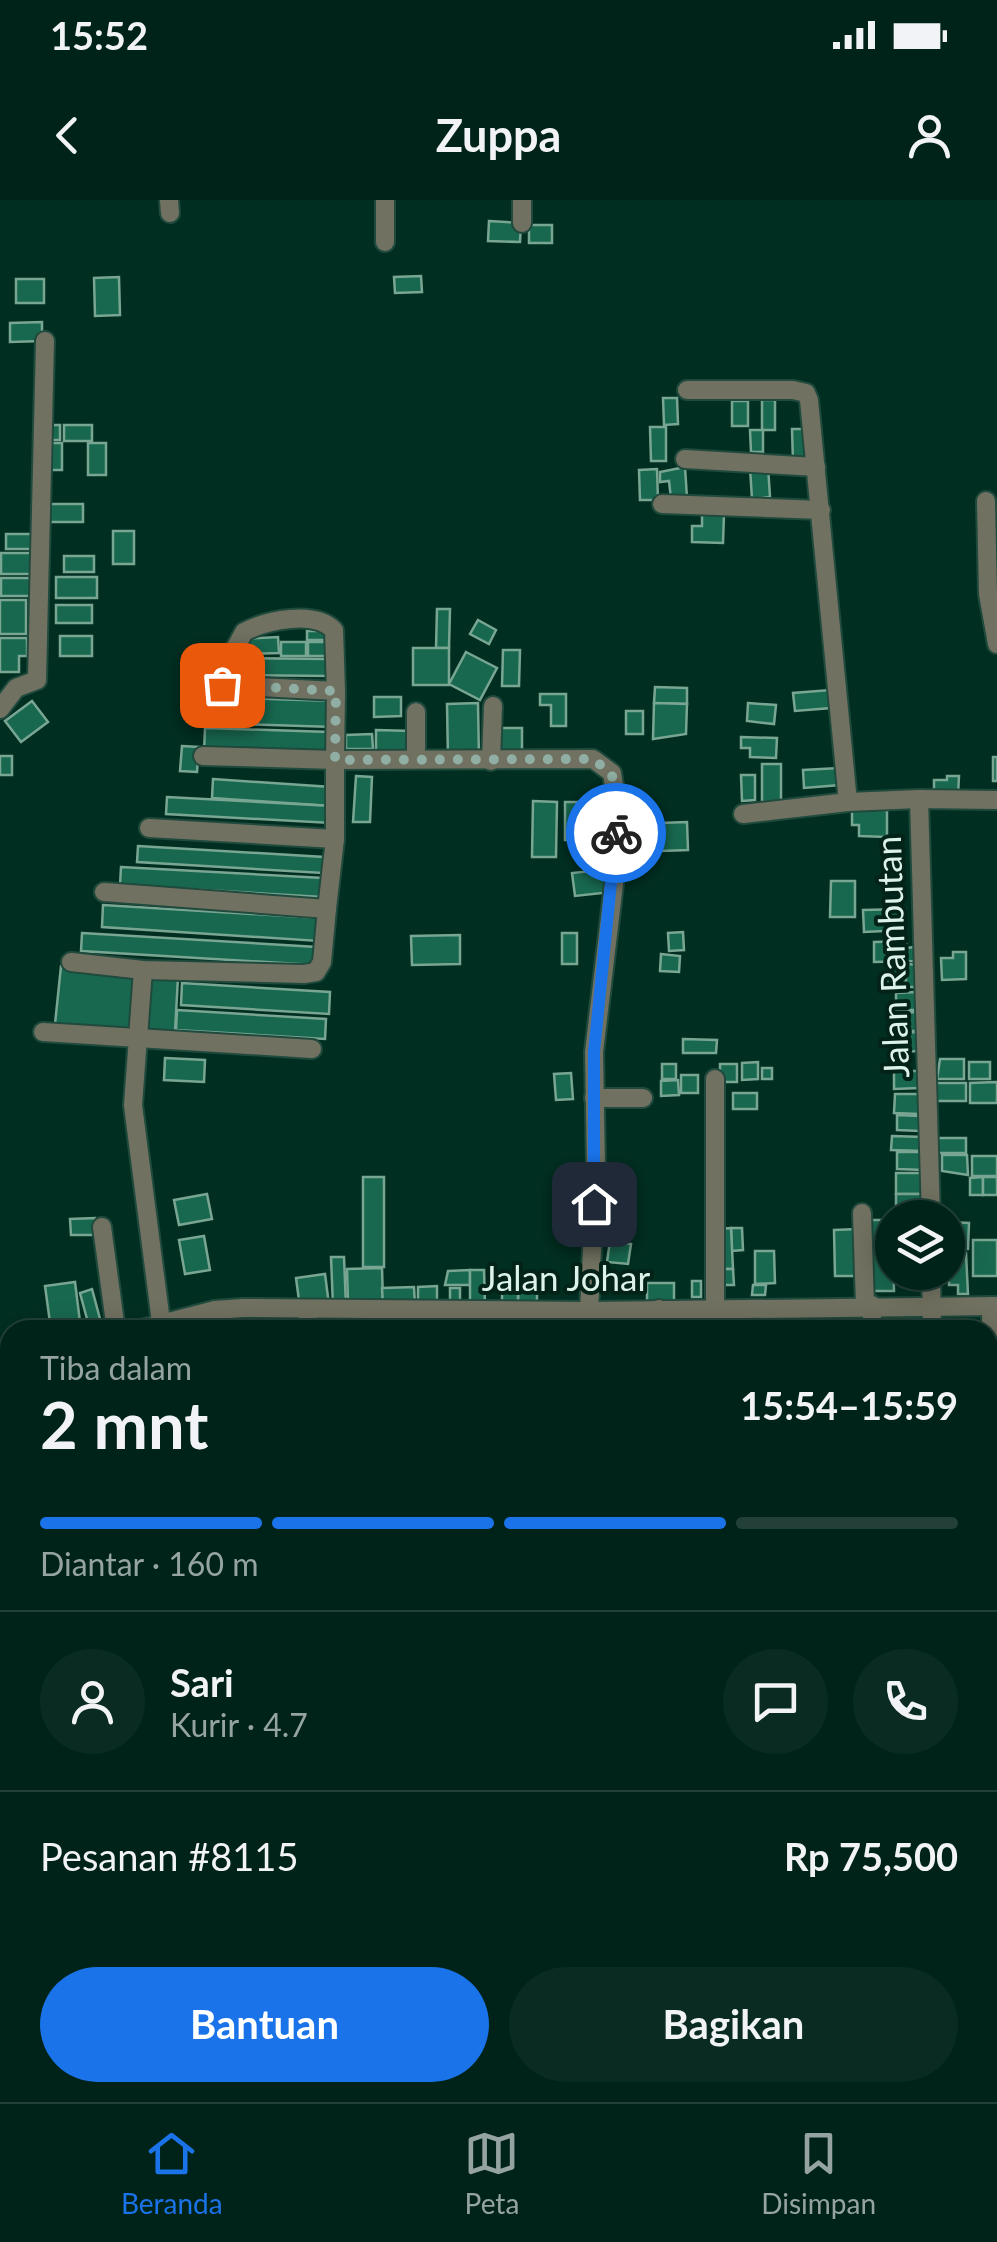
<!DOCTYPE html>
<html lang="id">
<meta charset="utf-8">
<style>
:root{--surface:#002319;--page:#0a2b22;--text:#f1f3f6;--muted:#95a4a2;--line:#224038;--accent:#1a73e8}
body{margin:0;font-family:Lato,sans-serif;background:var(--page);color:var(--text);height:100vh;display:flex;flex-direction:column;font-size:38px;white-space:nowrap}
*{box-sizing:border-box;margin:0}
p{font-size:32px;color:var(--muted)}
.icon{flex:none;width:55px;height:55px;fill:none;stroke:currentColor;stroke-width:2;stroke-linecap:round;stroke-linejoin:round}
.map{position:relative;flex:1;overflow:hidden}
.sheet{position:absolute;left:0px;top:1120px;width:998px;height:782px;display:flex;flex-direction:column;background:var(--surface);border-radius:30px 30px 0 0;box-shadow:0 5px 25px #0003,0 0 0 2px var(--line)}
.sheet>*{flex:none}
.controls{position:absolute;left:875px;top:1000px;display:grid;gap:20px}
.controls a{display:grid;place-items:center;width:90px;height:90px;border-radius:50%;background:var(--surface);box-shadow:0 5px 25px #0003,0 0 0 2px var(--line);font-size:50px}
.pin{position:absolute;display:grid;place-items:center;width:85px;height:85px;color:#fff;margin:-42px;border-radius:20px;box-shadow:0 5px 15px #0006}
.courier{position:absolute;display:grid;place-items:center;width:100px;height:100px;margin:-50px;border:8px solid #1a73e8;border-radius:50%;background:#fff;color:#222;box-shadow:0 2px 12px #0007}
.head em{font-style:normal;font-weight:700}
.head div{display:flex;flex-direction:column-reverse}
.head{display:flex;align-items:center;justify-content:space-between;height:170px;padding:0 40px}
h1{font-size:65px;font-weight:700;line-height:75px}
.bar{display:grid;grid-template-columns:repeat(4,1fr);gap:15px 10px;align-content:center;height:120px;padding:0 40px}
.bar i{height:12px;border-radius:8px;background:var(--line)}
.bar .on{background:var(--accent)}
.bar p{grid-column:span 4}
.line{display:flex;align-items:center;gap:25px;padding:0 40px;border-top:2px solid var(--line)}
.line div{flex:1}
.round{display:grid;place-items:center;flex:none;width:105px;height:105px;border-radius:52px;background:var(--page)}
.action{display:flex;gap:20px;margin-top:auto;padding:20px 40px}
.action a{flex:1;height:115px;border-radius:60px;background:var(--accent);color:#fff;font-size:40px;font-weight:700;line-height:115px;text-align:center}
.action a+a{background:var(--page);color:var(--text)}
.status{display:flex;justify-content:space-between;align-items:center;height:70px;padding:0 50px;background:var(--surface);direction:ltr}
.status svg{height:28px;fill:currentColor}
header{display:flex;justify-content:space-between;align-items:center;height:130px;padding:0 40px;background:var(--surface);font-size:45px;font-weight:700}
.menu{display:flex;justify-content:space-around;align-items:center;height:140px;border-top:2px solid var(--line);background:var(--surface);font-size:28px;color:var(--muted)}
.menu a{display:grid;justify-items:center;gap:5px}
.menu .on{color:var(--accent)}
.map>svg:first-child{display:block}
</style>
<div class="status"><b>15:52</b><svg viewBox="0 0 49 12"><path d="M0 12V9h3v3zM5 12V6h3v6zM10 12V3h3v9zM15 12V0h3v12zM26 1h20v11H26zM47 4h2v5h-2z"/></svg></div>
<header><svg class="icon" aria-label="back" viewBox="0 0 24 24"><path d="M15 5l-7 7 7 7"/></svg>Zuppa<svg class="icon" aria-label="person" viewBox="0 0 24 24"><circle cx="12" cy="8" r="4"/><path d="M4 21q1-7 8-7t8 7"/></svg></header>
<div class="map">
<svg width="997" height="1902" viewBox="0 0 997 1902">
<rect width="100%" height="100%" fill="#002f21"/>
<g fill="#18684f" stroke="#79a593" stroke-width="2.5">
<polygon points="489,21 521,23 520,42 488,41"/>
<rect x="529" y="25" width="23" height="18"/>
<polygon points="421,76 422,92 395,93 394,77"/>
<polygon points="119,77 120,115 95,116 94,78"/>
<rect x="16" y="79" width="28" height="24"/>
<polygon points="42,122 42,141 10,142 10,123"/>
<polygon points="663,198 677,198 678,224 664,225"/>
<rect x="762" y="200" width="13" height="30"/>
<rect x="732" y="201" width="16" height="25"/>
<rect x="51" y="225" width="9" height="15"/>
<rect x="64" y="225" width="28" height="16"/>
<polygon points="650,227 666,227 666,261 651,261"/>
<polygon points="792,229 805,229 807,261 793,262"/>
<polygon points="750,230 763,230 763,252 751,252"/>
<rect x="51" y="243" width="11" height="27"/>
<rect x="88" y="243" width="18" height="32"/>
<polygon points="768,266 770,297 752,299 750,268"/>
<polygon points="685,267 687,298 671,299 669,281 660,282 660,272"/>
<polygon points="657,269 658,300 640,300 639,270"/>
<rect x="49" y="304" width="34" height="18"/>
<polygon points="702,314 724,314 723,343 692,342 692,326 702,326"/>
<rect x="113" y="331" width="21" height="33"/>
<rect x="6" y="334" width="26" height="15"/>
<rect x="1" y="353" width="31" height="21"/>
<rect x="64" y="356" width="30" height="16"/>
<rect x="56" y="377" width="41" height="21"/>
<rect x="1" y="378" width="32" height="18"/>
<rect x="0" y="400" width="26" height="34"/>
<rect x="56" y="405" width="36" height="18"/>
<polygon points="437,409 450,409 449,448 436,448"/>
<polygon points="478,420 496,430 489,444 470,434"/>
<rect x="307" y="431" width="22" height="9"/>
<rect x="60" y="436" width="32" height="20"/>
<polygon points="278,437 279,453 243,454 243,439"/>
<polygon points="0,438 27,438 27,456 19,456 19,472 0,472"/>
<rect x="281" y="442" width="25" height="14"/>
<rect x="308" y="442" width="21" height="14"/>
<rect x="413" y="448" width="36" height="37"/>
<polygon points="503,450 520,450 519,486 502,486"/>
<polygon points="466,452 497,468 480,500 449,484"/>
<polygon points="231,458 331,459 331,476 231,475"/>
<polygon points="655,487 687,488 687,504 654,503"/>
<polygon points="830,490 831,508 795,511 793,493"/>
<polygon points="540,494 566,494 566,526 551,526 551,505 540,505"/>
<polygon points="204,497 335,501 334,527 203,523"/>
<polygon points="374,497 401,497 401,516 374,517"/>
<polygon points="32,501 48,522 21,542 5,521"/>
<polygon points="478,503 479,559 448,560 447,504"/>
<polygon points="654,503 687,504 686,534 653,539"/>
<polygon points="748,503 776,505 774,524 747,521"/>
<rect x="626" y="511" width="17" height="23"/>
<polygon points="205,528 329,532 329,556 204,552"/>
<polygon points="494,528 522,528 522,558 499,559"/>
<polygon points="376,530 412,531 412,551 376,551"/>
<polygon points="372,534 373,549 346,549 346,535"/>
<polygon points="741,537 777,538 776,558 750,557 750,548 741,548"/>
<polygon points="182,546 199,547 197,572 180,571"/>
<rect x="0" y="556" width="12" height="19"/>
<rect x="993" y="557" width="4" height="24"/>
<rect x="762" y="564" width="19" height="38"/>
<polygon points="839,568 840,585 804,588 803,570"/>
<polygon points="741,575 755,575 755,600 742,601"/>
<polygon points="356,576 372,577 370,622 353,622"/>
<polygon points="947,576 959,576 958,596 934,595 934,580 947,580"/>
<polygon points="213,579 331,587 330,606 212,598"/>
<polygon points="167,597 332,606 331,623 166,614"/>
<polygon points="533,601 557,602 556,657 532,657"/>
<rect x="565" y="602" width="23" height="38"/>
<polygon points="852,609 887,610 887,637 859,636 859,625 852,625"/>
<polygon points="687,622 688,650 661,651 660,623"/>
<polygon points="138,646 324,657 323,673 137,662"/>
<polygon points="121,667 323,678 322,697 120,685"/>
<polygon points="609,669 612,692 575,696 572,673"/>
<polygon points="831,681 855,681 855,717 830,717"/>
<polygon points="103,705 320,718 319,741 102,727"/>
<polygon points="905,709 906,730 864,732 863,710"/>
<polygon points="683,732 684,750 669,751 668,733"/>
<polygon points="82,733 317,747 316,765 81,751"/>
<rect x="562" y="733" width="15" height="31"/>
<polygon points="460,735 460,764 412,765 411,736"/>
<polygon points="906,741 906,748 915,747 915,761 874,762 874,742"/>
<polygon points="953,752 966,752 966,779 942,780 941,758 953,758"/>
<polygon points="661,754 680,756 679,772 660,771"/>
<polygon points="887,764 906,764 906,787 887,786"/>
<polygon points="906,764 920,765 920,787 906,787"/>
<polygon points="61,766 136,773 129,831 55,824"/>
<polygon points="145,776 178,777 175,832 142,831"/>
<polygon points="182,783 330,792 329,814 181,805"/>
<polygon points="915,792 916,810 896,810 896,793"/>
<polygon points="177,810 326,819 325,839 176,830"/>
<polygon points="918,812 918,831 890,831 889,813"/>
<polygon points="921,832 921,851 892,852 892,833"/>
<polygon points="683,839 717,840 716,853 683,853"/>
<polygon points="165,858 205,860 204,882 164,880"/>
<polygon points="940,859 964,859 964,879 937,879"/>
<polygon points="758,862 758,879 742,880 742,863"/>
<rect x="969" y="862" width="21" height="17"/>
<rect x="662" y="864" width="14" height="15"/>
<rect x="720" y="864" width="17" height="18"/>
<rect x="762" y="868" width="10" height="11"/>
<polygon points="894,871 919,871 920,888 894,889"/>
<polygon points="571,873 573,899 556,900 554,874"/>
<rect x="681" y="875" width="17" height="18"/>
<polygon points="678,880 679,895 661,896 661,881"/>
<polygon points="997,882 997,903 970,903 970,883"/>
<rect x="936" y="883" width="30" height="18"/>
<rect x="733" y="893" width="24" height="16"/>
<polygon points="895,894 919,894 919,914 894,913"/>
<polygon points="897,915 920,916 920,931 897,930"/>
<polygon points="892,936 924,937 924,951 891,950"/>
<rect x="938" y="938" width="28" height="15"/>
<polygon points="897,952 924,952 924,970 897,969"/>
<polygon points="942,955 967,955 968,975 942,971"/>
<rect x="972" y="956" width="25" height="20"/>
<rect x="896" y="973" width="26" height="21"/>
<rect x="363" y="977" width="21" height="90"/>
<polygon points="983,977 983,995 970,995 970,978"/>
<rect x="983" y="977" width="14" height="18"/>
<polygon points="207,994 212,1019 179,1025 174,1000"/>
<rect x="896" y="994" width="26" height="16"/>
<polygon points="95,1018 95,1035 71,1035 70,1019"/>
<polygon points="867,1020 892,1020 894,1091 868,1091"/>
<polygon points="948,1022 969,1023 968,1049 948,1049"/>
<polygon points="731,1028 742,1028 743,1050 732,1051"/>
<polygon points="731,1028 733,1069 720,1069 718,1029"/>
<polygon points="858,1029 859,1076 835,1076 834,1030"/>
<polygon points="204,1036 210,1070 185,1074 179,1040"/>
<rect x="973" y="1040" width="24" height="36"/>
<polygon points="610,1041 631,1044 628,1064 607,1062"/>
<polygon points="755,1051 774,1051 775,1083 755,1084"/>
<polygon points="948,1052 966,1053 968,1094 958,1094 958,1085 949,1085"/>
<polygon points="331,1057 344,1057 346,1106 333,1106"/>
<polygon points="382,1068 383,1102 348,1103 347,1069"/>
<polygon points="720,1069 733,1069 734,1085 721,1085"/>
<polygon points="470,1070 470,1085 445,1085 448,1071"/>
<polygon points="470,1070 484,1070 485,1105 470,1105"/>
<polygon points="325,1074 329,1105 300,1108 296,1078"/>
<polygon points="502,1074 518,1074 518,1106 502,1107"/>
<polygon points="519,1079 537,1079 537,1104 518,1104"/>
<rect x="692" y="1081" width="9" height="16"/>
<polygon points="75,1082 81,1130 51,1130 45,1086"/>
<polygon points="647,1083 674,1083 674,1102 647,1101"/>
<polygon points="753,1085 766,1085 765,1095 752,1095"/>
<polygon points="437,1086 437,1107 418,1107 418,1087"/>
<polygon points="414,1087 415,1106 383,1107 382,1088"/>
<rect x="450" y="1088" width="10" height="16"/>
<polygon points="92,1089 103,1130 90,1130 80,1093"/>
<rect x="892" y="1116" width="12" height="13"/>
<polygon points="927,1118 927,1130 914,1130 914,1119"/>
<rect x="806" y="1121" width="11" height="9"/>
<polygon points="0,1278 10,1279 10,1294 0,1293"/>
<rect x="988" y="1560" width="5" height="19"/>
<polygon points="0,1635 6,1635 4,1656 0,1655"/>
<polygon points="10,1679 10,1713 3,1713 2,1680"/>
</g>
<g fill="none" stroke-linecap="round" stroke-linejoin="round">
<defs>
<g id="minor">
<polyline points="169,0 170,13"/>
<polyline points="385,0 385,42"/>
<polyline points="522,0 522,23"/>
<polyline points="687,190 793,190 806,193 809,200 848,602"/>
<polyline points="685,259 816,267"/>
<polyline points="986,301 988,394 997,444"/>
<polyline points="662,304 821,310"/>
<path d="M336,491L334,430C314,410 267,420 244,432L226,465L222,485L336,491L335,560L593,559L612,573L617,605L614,684L594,852L596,969L589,1111"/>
<polyline points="0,509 16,488 37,480 45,141"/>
<polyline points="416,512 416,557"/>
<polyline points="203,556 335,560 335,639"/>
<polyline points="491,561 493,506"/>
<polyline points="743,614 848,602 919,599"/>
<polyline points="149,628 335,639 327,709"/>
<polyline points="71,762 143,770 304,774 316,772 322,762 327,709 104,692"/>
<polyline points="143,770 133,905 161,1122"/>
<polyline points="43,832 312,849"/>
<polyline points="715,879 715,1108"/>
<polyline points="594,898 643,898"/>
<polyline points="862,1013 865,1105"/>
<polyline points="931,1018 919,599 997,600"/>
<polyline points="102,1027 116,1130"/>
<polyline points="931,1072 932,1130"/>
<polyline points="659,1109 661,1130"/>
<polyline points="138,1130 215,1110 243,1108 589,1111 997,1106"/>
<polyline points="212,1130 215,1110"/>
<polyline points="308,1130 308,1109"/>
<polyline points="872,1130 872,1105"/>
<polyline points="0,1178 10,1174"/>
<polyline points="0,1393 10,1360"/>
<polyline points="988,1537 994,1521 991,1106"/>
<polyline points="0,1666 10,1666"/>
<polyline points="988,1788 997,1788"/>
<polyline points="0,1811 10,1812"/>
<polyline points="988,1861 997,1861"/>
</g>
</defs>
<use href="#minor" stroke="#1f4a3d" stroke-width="22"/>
<use href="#minor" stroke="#717161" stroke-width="18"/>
</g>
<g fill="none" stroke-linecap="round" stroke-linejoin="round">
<polyline stroke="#90aea3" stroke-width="10" stroke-dasharray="0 18" points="222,485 336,491 335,560 593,559 612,574 616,633"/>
<polyline stroke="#1a73e8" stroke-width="12" points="594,1004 594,852 616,633"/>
</g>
<g text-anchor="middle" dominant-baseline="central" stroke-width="8" stroke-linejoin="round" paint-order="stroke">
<g font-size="35" fill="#ddf3e9" stroke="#032319">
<text transform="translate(891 757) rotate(-92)">Jalan Rambutan</text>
<text x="566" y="1077">Jalan Johar</text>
</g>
</g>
</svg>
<div class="controls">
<a><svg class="icon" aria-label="layers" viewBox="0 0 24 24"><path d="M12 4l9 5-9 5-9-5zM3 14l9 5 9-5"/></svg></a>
</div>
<div class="pin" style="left:222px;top:485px;background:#ea580c"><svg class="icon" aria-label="bag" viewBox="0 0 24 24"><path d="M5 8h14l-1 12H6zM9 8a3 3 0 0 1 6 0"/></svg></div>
<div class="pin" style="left:594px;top:1004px;background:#1f2937"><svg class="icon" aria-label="home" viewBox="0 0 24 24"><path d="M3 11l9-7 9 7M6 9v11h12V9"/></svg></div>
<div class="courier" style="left:616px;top:633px"><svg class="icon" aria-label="bike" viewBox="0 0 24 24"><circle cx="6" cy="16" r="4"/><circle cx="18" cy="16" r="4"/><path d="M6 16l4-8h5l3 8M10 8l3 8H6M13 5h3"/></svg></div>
<section class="sheet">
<div class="head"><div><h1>2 mnt</h1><p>Tiba dalam</p></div><em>15:54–15:59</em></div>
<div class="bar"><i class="on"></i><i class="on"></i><i class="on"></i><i></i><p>Diantar · 160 m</p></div>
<div class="line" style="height:180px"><a class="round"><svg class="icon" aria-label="person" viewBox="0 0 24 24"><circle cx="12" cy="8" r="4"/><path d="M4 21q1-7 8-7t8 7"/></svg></a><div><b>Sari</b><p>Kurir · 4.7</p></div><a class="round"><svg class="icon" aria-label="chat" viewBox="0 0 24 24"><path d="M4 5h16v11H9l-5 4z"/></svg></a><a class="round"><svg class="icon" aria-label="phone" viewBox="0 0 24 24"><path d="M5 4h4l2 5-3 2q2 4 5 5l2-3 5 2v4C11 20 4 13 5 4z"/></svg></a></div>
<div class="line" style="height:130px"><div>Pesanan #8115</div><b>Rp 75,500</b></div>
<div class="action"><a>Bantuan</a><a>Bagikan</a></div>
</section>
</div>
<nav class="menu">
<a class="on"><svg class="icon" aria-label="home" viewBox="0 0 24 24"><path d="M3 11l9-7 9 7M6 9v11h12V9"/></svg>Beranda</a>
<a><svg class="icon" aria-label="map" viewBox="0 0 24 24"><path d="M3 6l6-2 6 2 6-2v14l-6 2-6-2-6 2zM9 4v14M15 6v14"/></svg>Peta</a>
<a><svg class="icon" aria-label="saved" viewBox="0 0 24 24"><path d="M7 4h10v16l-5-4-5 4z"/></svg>Disimpan</a>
</nav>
